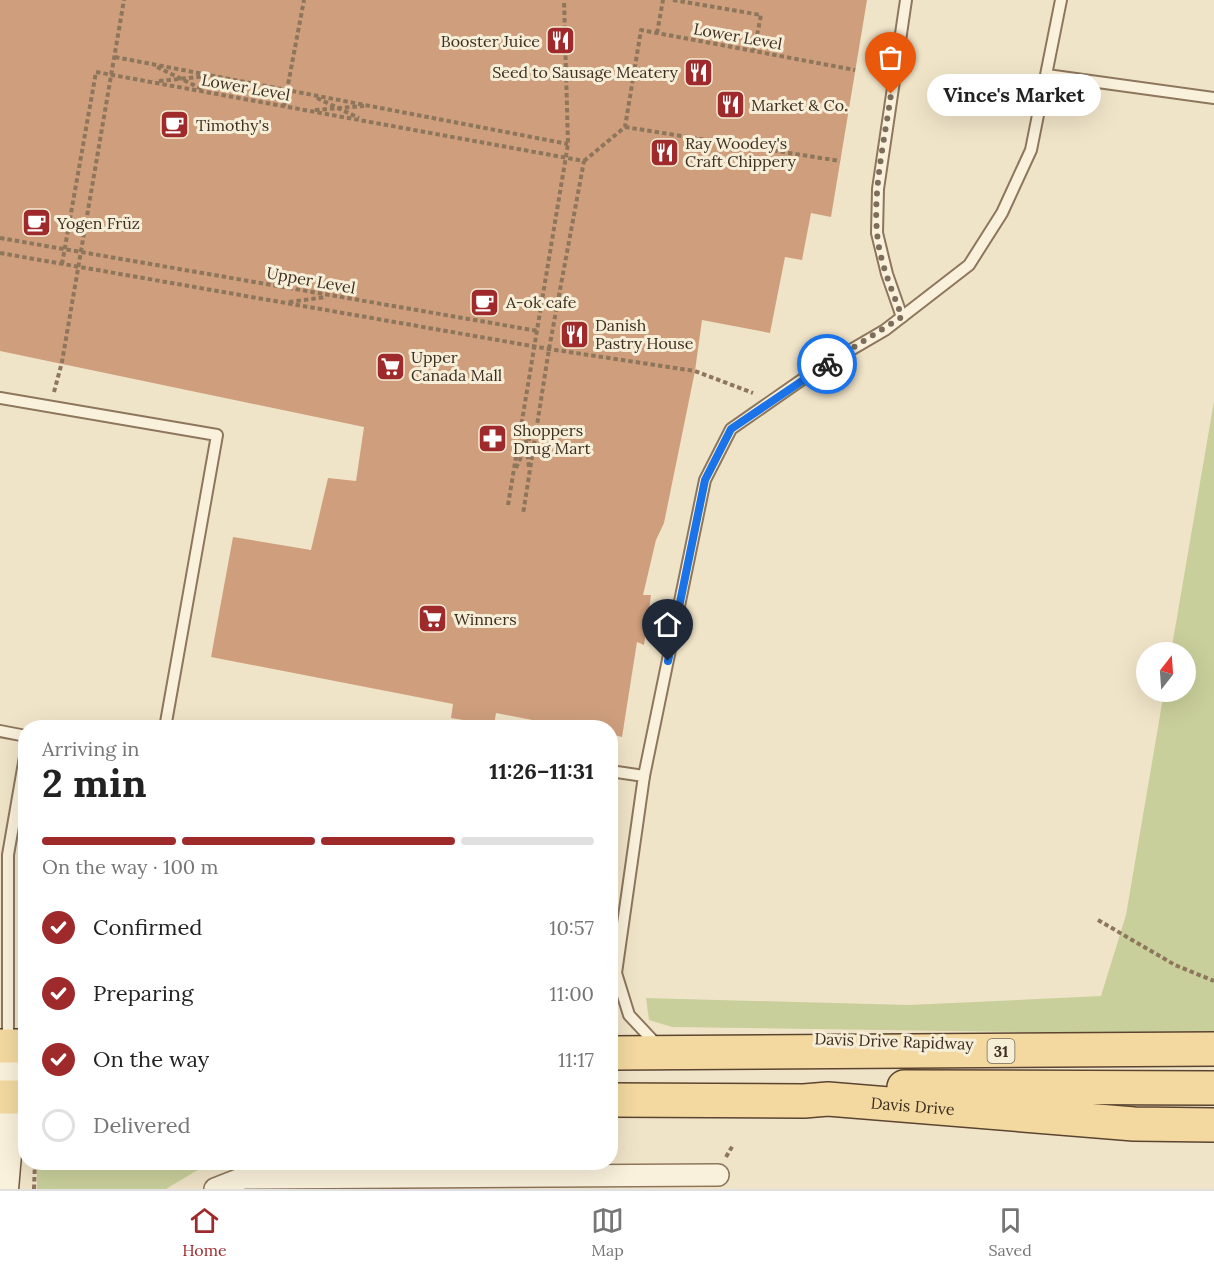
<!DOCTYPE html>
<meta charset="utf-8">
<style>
:root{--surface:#fff;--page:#f6f6f6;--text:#222;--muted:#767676;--line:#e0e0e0;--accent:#9e2a2b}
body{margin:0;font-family:Lora,serif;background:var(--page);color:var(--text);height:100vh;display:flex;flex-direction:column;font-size:22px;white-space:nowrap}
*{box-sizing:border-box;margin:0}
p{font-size:20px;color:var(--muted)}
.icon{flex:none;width:33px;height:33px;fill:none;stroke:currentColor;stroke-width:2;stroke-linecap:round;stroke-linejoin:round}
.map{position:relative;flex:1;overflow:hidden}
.drawer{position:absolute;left:18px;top:720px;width:600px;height:450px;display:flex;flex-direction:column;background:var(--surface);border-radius:24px;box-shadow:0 6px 24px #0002}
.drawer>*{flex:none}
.needle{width:39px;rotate:17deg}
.controls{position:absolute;left:1136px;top:642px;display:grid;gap:12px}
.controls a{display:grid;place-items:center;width:60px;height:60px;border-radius:50%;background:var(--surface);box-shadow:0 6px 24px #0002;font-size:30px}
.pin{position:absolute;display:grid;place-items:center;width:51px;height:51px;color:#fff;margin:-62px -26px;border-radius:50% 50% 50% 0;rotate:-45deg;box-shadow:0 0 6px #0007}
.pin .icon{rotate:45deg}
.courier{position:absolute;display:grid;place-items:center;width:60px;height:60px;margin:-30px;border:4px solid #1a73e8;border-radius:50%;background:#fff;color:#222;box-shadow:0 2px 8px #0007}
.bubble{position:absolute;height:42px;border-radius:21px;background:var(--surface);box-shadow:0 6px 24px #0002;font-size:20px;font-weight:700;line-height:42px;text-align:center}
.summary em{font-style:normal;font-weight:700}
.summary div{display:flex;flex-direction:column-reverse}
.summary{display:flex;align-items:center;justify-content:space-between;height:102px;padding:0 24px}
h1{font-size:39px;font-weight:700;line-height:45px}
.bar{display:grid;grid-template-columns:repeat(4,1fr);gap:9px 6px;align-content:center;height:72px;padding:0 24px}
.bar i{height:8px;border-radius:4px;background:var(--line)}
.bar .active{background:var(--accent)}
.bar p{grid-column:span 4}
ol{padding:0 24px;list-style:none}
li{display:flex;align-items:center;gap:18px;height:66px}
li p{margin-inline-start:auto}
li .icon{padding:6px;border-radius:50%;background:var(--accent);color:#fff;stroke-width:4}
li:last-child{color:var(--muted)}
li i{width:33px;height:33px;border:3px solid var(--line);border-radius:50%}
.dock{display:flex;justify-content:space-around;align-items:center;height:84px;border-top:2px solid var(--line);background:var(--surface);font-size:16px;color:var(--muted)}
.dock a{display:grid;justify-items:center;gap:3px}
.dock .active{color:var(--accent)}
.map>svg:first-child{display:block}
</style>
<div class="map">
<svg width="1214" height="1189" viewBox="0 0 1214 1189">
<rect width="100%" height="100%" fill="#f0e4c8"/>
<g fill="#c9cf9b">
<polygon points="1214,401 1214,1035 672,1027 649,1020 646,998 909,1005 1101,996 1126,915 1164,692 1185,692 1185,652 1171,652"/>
<polygon points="37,1163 37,1162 219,1163 196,1171 166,1189 37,1189"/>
</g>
<polygon fill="#cf9f7d" points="0,0 867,0 831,217 811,213 802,260 785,257 770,333 702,320 695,371 664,523 656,540 643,595 651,595 644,645 637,642 622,737 610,734 610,728 573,728 496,713 494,725 451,718 453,704 211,657 233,537 311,550 328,478 356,481 364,427 0,351"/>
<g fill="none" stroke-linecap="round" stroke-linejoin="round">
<defs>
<g id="service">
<polyline points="1047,75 1214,98"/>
<polyline points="902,317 887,274 877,233 878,189 906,0"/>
<polyline points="0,398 217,435 165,728"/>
<polyline points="0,731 26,736"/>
<polyline points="610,771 644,776 616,973 610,984"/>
<polyline points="644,776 705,480 731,429 813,372 885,330 969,265 1002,213 1031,150 1061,0"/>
<polyline points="616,973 629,1015 658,1046"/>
<polyline points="8,1043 8,855 26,751"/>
</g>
<polyline id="minor" points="215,1189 243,1178 718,1175"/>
<polyline id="secondary" points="3,1189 8,1131 8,1046"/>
<g id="primary">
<polyline points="0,1046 26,1046"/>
<polyline points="610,1053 1214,1049"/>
<polyline points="904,1087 1214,1088"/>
<polyline points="0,1097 26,1097"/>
<path id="s1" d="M610,1100L804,1101L828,1099L1134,1124L1214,1125"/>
</g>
</defs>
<use href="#service" stroke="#8d765c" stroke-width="14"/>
<use href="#minor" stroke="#8d765c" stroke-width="24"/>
<use href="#secondary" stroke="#6f573f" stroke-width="33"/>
<use href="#primary" stroke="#5b4430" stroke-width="36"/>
<g stroke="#8d765c" stroke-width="4" stroke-dasharray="4.5 3" stroke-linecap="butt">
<polyline points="673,0 761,15 754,51"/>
<polyline points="657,33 663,0"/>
<polyline points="115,57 568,144"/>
<polyline points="157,67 204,90"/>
<polyline points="159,81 208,76"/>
<polyline points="317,98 359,118"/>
<polyline points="284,106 304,0"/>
<polyline points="315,110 364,106"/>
<polyline points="625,127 840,161"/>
<polyline points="584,161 625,127 641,30 855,70"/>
<polyline points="0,238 538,331"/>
<polyline points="0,253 549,349 695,371 753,393"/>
<polyline points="62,264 96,72 584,161 549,349 523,514"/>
<polyline points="289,302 326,297"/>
<polyline points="54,392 62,362 124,0"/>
<polyline points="524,425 529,468"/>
<polyline points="516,468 535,426"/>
<polyline points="508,505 568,144 564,0"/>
<polyline points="1098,920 1175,965 1214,981"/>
<polyline points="726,1157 733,1145"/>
<polyline points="34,1189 35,1162"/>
</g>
<use href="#service" stroke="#faf1dc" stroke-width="10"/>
<use href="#minor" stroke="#faf1dc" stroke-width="21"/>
<use href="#secondary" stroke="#faf1dc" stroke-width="30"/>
<use href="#primary" stroke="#f3d9a0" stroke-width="33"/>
</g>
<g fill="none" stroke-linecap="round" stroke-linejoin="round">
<path stroke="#7c6e5b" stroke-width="6" stroke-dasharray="0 10.8" d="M827,364L902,317C892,290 879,261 877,232C873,188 885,138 891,94"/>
<polyline stroke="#1a73e8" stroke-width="8" points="668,661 705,480 731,429 827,364"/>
</g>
<defs>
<symbol id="restaurant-square" viewBox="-11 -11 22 22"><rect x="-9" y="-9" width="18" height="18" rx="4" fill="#9e2a2b" stroke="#f7eed8"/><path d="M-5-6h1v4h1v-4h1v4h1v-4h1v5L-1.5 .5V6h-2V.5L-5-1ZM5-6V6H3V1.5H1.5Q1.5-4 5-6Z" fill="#fff"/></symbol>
<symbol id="cafe-square" viewBox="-11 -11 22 22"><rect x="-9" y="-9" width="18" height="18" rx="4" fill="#9e2a2b" stroke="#f7eed8"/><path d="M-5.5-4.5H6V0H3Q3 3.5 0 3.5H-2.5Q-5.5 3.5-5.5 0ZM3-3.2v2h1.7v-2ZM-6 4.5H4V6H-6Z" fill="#fff"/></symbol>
<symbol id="supermarket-square" viewBox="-11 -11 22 22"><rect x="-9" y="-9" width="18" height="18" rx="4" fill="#9e2a2b" stroke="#f7eed8"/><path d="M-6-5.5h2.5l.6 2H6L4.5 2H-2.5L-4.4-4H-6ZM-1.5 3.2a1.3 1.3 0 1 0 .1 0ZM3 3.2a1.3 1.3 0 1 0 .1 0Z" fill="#fff"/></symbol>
<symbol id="pharmacy-square" viewBox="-11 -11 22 22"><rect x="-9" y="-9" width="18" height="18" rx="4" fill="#9e2a2b" stroke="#f7eed8"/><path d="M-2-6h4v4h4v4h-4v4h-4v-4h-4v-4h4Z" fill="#fff"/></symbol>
</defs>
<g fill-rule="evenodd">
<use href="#restaurant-square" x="544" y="24" width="33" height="33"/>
<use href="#restaurant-square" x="682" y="56" width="33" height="33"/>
<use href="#restaurant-square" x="714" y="88" width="33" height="33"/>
<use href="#cafe-square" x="158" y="108" width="33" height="33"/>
<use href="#restaurant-square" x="648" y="136" width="33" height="33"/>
<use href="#cafe-square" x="20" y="206" width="33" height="33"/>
<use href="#cafe-square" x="468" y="286" width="33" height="33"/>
<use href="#restaurant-square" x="558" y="318" width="33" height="33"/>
<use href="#supermarket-square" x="374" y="350" width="33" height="33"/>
<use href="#pharmacy-square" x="476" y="422" width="33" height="33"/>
<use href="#supermarket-square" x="416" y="602" width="33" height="33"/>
</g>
<g text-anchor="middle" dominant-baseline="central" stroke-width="6" stroke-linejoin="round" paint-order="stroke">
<rect fill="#f7eed8" stroke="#756857" stroke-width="1.5" x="987.5" y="1039" width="27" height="24" rx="4.5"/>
<g font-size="15" font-weight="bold" fill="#3d2e20">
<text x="1001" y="1051">31</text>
</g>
<g font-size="16" fill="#3d2e20" stroke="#f7eed8">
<text transform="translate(738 36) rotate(10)">Lower Level</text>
<text transform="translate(246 87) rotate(10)">Lower Level</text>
<text transform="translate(311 280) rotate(10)">Upper Level</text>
<text transform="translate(894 1041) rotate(2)">Davis Drive Rapidway</text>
<text stroke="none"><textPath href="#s1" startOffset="303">Davis Drive</textPath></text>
</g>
<g font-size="16" fill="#3d2e20" stroke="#f7eed8" text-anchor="start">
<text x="540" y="41" text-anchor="end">Booster Juice</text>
<text x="678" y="72" text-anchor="end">Seed to Sausage Meatery</text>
<text x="751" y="105">Market &amp; Co.</text>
<text x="196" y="125">Timothy's</text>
<text x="685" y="143">Ray Woodey's<tspan x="685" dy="18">Craft Chippery</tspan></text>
<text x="57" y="223">Yogen Früz</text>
<text x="506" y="302">A-ok cafe</text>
<text x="595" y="325">Danish<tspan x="595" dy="18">Pastry House</tspan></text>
<text x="411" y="357">Upper<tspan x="411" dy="18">Canada Mall</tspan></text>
<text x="513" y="430">Shoppers<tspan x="513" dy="18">Drug Mart</tspan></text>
<text x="454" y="619">Winners</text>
</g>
</g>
</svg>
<div class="controls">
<a><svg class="needle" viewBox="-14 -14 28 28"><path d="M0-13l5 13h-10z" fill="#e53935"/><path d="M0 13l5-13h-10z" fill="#767676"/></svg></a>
</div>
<div class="pin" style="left:891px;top:94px;background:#ea580c"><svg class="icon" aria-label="bag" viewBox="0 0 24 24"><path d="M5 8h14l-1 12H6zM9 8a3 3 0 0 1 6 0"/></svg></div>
<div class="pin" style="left:668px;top:661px;background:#1f2937"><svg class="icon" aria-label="home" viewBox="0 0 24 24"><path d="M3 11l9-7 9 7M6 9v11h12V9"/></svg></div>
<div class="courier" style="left:827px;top:364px"><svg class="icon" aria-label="bike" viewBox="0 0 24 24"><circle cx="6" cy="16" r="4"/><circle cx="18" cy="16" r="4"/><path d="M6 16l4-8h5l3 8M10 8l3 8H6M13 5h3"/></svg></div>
<div class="bubble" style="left:927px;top:74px;width:174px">Vince's Market</div>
<section class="drawer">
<div class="summary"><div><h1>2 min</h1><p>Arriving in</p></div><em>11:26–11:31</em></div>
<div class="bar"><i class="active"></i><i class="active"></i><i class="active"></i><i></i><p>On the way · 100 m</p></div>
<ol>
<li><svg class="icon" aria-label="check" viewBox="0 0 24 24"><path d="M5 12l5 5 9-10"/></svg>Confirmed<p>10:57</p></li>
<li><svg class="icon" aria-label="check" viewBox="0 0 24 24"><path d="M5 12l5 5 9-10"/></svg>Preparing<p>11:00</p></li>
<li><svg class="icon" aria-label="check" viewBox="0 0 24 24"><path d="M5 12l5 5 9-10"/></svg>On the way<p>11:17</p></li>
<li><i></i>Delivered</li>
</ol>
</section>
</div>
<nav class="dock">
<a class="active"><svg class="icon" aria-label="home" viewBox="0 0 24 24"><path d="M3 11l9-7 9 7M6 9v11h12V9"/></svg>Home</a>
<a><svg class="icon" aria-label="map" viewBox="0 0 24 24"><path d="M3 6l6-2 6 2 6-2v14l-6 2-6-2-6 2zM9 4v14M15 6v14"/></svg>Map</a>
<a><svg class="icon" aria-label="saved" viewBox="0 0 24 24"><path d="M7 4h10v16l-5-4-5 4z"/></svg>Saved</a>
</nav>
